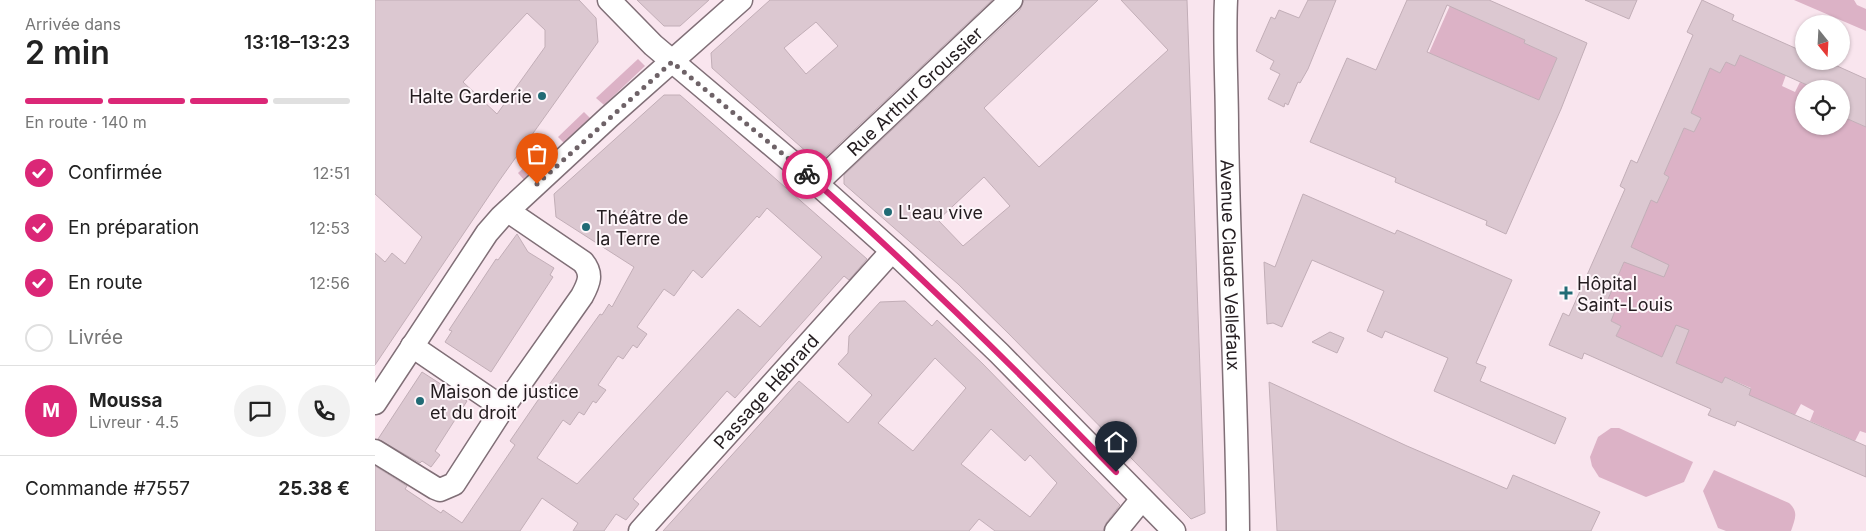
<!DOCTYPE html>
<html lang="fr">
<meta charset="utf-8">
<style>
:root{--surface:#fff;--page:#f2f2f2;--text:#222;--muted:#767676;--line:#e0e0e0;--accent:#db2777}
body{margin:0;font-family:Inter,sans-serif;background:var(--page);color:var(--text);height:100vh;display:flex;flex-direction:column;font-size:19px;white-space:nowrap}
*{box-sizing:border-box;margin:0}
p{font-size:16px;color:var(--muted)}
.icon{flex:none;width:28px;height:28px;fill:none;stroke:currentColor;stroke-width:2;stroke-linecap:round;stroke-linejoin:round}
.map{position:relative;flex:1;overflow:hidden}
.details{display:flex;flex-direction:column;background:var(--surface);width:375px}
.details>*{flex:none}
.needle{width:32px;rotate:162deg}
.buttons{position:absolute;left:1420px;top:15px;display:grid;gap:10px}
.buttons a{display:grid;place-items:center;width:55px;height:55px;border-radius:50%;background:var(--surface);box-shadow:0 1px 4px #0004;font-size:25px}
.pin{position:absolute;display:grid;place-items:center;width:42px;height:42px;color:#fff;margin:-51px -21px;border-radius:50% 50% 50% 0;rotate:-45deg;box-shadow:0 0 5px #0007}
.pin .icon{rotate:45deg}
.courier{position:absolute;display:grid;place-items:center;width:50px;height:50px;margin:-25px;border:4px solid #db2777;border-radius:50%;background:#fff;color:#222;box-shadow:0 1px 6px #0007}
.overview em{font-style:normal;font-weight:600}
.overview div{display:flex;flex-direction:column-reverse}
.overview{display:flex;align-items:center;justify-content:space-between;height:85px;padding:0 25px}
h1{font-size:32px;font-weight:600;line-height:38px}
.bar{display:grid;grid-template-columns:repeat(4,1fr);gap:8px 5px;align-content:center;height:60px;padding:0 25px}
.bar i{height:6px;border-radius:4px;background:var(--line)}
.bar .current{background:var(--accent)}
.bar p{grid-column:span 4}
.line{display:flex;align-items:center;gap:12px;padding:0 25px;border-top:1px solid var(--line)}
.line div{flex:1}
.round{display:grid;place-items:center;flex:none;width:52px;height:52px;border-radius:26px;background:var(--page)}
ol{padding:0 25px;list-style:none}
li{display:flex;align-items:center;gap:15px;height:55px}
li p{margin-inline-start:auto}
li .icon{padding:5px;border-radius:50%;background:var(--accent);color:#fff;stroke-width:4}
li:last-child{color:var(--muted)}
li i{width:28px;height:28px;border:2px solid var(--line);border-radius:50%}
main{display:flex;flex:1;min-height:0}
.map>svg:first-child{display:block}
</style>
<main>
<section class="details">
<div class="overview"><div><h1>2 min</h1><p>Arrivée dans</p></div><em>13:18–13:23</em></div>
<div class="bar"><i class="current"></i><i class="current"></i><i class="current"></i><i></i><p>En route · 140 m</p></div>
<ol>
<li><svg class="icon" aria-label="check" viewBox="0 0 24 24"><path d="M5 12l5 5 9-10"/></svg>Confirmée<p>12:51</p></li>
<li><svg class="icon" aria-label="check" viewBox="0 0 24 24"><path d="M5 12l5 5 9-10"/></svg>En préparation<p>12:53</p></li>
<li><svg class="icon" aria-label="check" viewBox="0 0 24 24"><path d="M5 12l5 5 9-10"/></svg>En route<p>12:56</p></li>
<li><i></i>Livrée</li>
</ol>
<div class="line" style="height:90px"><b class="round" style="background:var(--accent);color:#fff">M</b><div><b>Moussa</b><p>Livreur · 4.5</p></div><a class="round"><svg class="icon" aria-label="chat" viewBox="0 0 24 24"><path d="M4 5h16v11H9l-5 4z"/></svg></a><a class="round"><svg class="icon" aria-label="phone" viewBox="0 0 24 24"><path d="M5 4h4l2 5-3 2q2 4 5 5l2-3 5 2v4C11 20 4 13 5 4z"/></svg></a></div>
<div class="line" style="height:65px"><div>Commande #7557</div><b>25.38 €</b></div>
</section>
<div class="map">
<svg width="1491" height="531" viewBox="0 0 1491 531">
<rect width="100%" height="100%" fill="#f9e5ee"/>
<g fill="#dcb2c6">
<polygon points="1419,0 1479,0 1482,5 1491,9 1491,31"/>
<polygon points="1077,1 1088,12 1150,40 1149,43 1182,58 1164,100 1054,53"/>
<polygon points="1365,55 1411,75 1407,86 1420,92 1425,82 1441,89 1429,89 1429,126 1466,126 1466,116 1491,127 1491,433 1485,431 1480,441 1435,421 1439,411 1426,404 1420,415 1374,395 1376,388 1350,377 1347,383 1301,363 1292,346 1287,357 1241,336 1246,326 1236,321 1240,311 1230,306 1276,200 1282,202 1294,177 1289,174 1309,128 1319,132 1325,118 1316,113 1335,68 1345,73 1351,62 1360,66"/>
<polygon points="263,59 270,66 229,105 221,98"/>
<polygon points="209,112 216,119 190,144 183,137"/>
<polygon points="170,148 177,156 150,181 143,173"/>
<polygon points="1236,428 1244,428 1318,462 1309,482 1271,497 1224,477 1217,466 1215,457 1223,437"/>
<path d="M1339,470L1414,503C1424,512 1420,519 1416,531H1351L1343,528L1328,491Z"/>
</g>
<g fill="#dcc8d1" stroke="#c2aeb7" fill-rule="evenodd">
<path d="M0,0H204L221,18L223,42L124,181L0,365V253L10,262L17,253L30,264L47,237L0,194ZM152,13L170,30V47L122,114L88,82Z"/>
<polygon points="262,0 334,0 305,26 289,26"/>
<path d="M395,0H617L446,161L443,162L337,68L336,53ZM441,22L463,46L431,74L409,48Z"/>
<path d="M649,0H723L609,108L664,167L793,50L746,0H812L830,513L816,519L633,333L583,284L469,184V175L645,10ZM609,177L635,206L588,246L563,220Z"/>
<polygon points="933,0 961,0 933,69 925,83 923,82 913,105 910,103 909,107 893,99 905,74 895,69 899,61 881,51 896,17 900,19 904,10 924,18"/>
<path d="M1032,0H1114L1212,43L1186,109L1131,234L1111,225L1112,221L1020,182L1021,178L935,142L972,58L1001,70ZM1072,5L1150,40L1149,43L1182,58L1164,100L1052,52Z"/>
<polygon points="1210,0 1262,0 1254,19"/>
<polygon points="1327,0 1359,15 1357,20 1429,52 1429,61 1451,61 1491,79 1491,127 1466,116 1471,102 1466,100 1466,89 1441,89 1365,55 1360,66 1351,62 1345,73 1335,68 1316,113 1326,118 1319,132 1309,128 1289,174 1294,177 1282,203 1276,200 1256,247 1294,265 1289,277 1249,262 1230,306 1240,311 1236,321 1246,326 1241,336 1287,357 1301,325 1314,330 1301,363 1347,383 1350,377 1376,389 1374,395 1491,446 1491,477 1362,421 1360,426 1333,415 1336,409 1209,353 1207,359 1174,345 1188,313 1194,316 1250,189 1245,186 1256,160 1262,163 1318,35 1312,32"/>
<path d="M289,95H305L492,259L474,280L469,276L360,398L352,391L258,499L264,504L251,520L241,514L229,531H198L203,523L167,498L145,531H0V466L32,486L30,489L66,513L68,510L87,523L140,445L135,441L161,403L225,314L227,315L234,304L237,307L259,267L181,217L179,194ZM392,208L447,257L385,327L363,309L202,484L162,458L188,420L195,425L204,412L209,415L218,401L221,403L231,390L223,385L243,356L248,359L258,345L262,348L272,334L262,327L289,289L299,296L318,270L327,278L382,216L384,218Z"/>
<polygon points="928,194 1020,234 1022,230 1137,280 1101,363 1111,367 1105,381 1191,418 1180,444 1059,391 1073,358 1010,331 1007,338 992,331 1009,291 937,260 907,327 898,323 892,324 889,262 900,267"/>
<polygon points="142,234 153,252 179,268 175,275 178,277 116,372 70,342 77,331 74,330 121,259 123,260"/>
<path d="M530,301L557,326L562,320L608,364L745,505L731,523L728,531H620L604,519L594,531H288L424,381L473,423L497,395L463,364L473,353L474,336L505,302ZM560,358L591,388L538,451L503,423ZM616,429L650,461L655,455L682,483L655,517L586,464Z"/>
<polygon points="955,332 969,338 962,353 937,342"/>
<polygon points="47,372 92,401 60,451 65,455 56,467 47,461 45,463 3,439"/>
<polygon points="894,382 1032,446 1132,489 1138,475 1225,512 1216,531 902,531"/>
</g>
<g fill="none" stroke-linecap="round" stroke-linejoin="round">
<defs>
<g id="minor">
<polyline points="234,0 278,45 431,174 525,258 624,353 799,531"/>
<path id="s1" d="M851,0C849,43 852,86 852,129C854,263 862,397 863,531"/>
<path id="s2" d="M442,183L636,0"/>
<polyline points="37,346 128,408"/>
<polyline points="0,403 112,233 126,217 234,117 366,0"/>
<path d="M0,451L60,488L65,490L79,484L128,408L207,296C214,283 218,274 208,262L133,211"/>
<path id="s3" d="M265,531L517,251"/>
<polyline points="741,531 767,499"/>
</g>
</defs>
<use href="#minor" stroke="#806f77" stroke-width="25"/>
<use href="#minor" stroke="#fff" stroke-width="22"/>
</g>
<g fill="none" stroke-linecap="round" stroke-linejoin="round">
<polyline stroke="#6e6267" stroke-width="5" stroke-dasharray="0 9" points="162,184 297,62 432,174"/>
<path stroke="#db2777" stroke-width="6" d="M432,174C539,269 641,369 741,472"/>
</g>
<g fill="#216b75" stroke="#fef6fa" stroke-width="2">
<circle cx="167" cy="96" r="5"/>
<circle cx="513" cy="212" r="5"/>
<circle cx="211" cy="227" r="5"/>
<path d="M1188.5 285.5h5v5h5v5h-5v5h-5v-5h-5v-5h5z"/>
<circle cx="45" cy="401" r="5"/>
</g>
<g text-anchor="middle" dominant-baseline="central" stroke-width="4" stroke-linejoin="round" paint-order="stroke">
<g font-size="18" fill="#231c1f" stroke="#fef6fa">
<text stroke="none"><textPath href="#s2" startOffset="134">Rue Arthur Groussier</textPath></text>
<text stroke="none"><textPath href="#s1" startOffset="265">Avenue Claude Vellefaux</textPath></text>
<text stroke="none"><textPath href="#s3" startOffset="188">Passage Hébrard</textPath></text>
</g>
<g font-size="18" fill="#231c1f" stroke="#fef6fa" text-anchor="start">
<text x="157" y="96" text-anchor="end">Halte Garderie</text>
<text x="523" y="212">L'eau vive</text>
<text x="221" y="217">Théâtre de<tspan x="221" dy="21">la Terre</tspan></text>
<text x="1202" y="283">Hôpital<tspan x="1202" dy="21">Saint-Louis</tspan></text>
<text x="55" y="391">Maison de justice<tspan x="55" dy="21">et du droit</tspan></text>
</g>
</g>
</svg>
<div class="buttons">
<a><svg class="needle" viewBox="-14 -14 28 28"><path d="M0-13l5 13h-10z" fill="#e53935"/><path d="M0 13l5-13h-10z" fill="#767676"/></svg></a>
<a><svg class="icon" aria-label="locate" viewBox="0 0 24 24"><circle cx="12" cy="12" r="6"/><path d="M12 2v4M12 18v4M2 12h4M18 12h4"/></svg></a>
</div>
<div class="pin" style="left:162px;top:184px;background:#ea580c"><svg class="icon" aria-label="bag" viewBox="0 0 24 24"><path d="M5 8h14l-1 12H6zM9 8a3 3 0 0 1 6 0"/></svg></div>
<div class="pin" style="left:741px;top:472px;background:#1f2937"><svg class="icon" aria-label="home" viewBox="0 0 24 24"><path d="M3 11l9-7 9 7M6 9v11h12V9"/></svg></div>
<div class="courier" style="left:432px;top:174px"><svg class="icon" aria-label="bike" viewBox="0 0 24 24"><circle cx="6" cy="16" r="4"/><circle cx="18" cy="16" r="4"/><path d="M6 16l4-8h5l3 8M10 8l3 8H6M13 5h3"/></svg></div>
</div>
</main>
